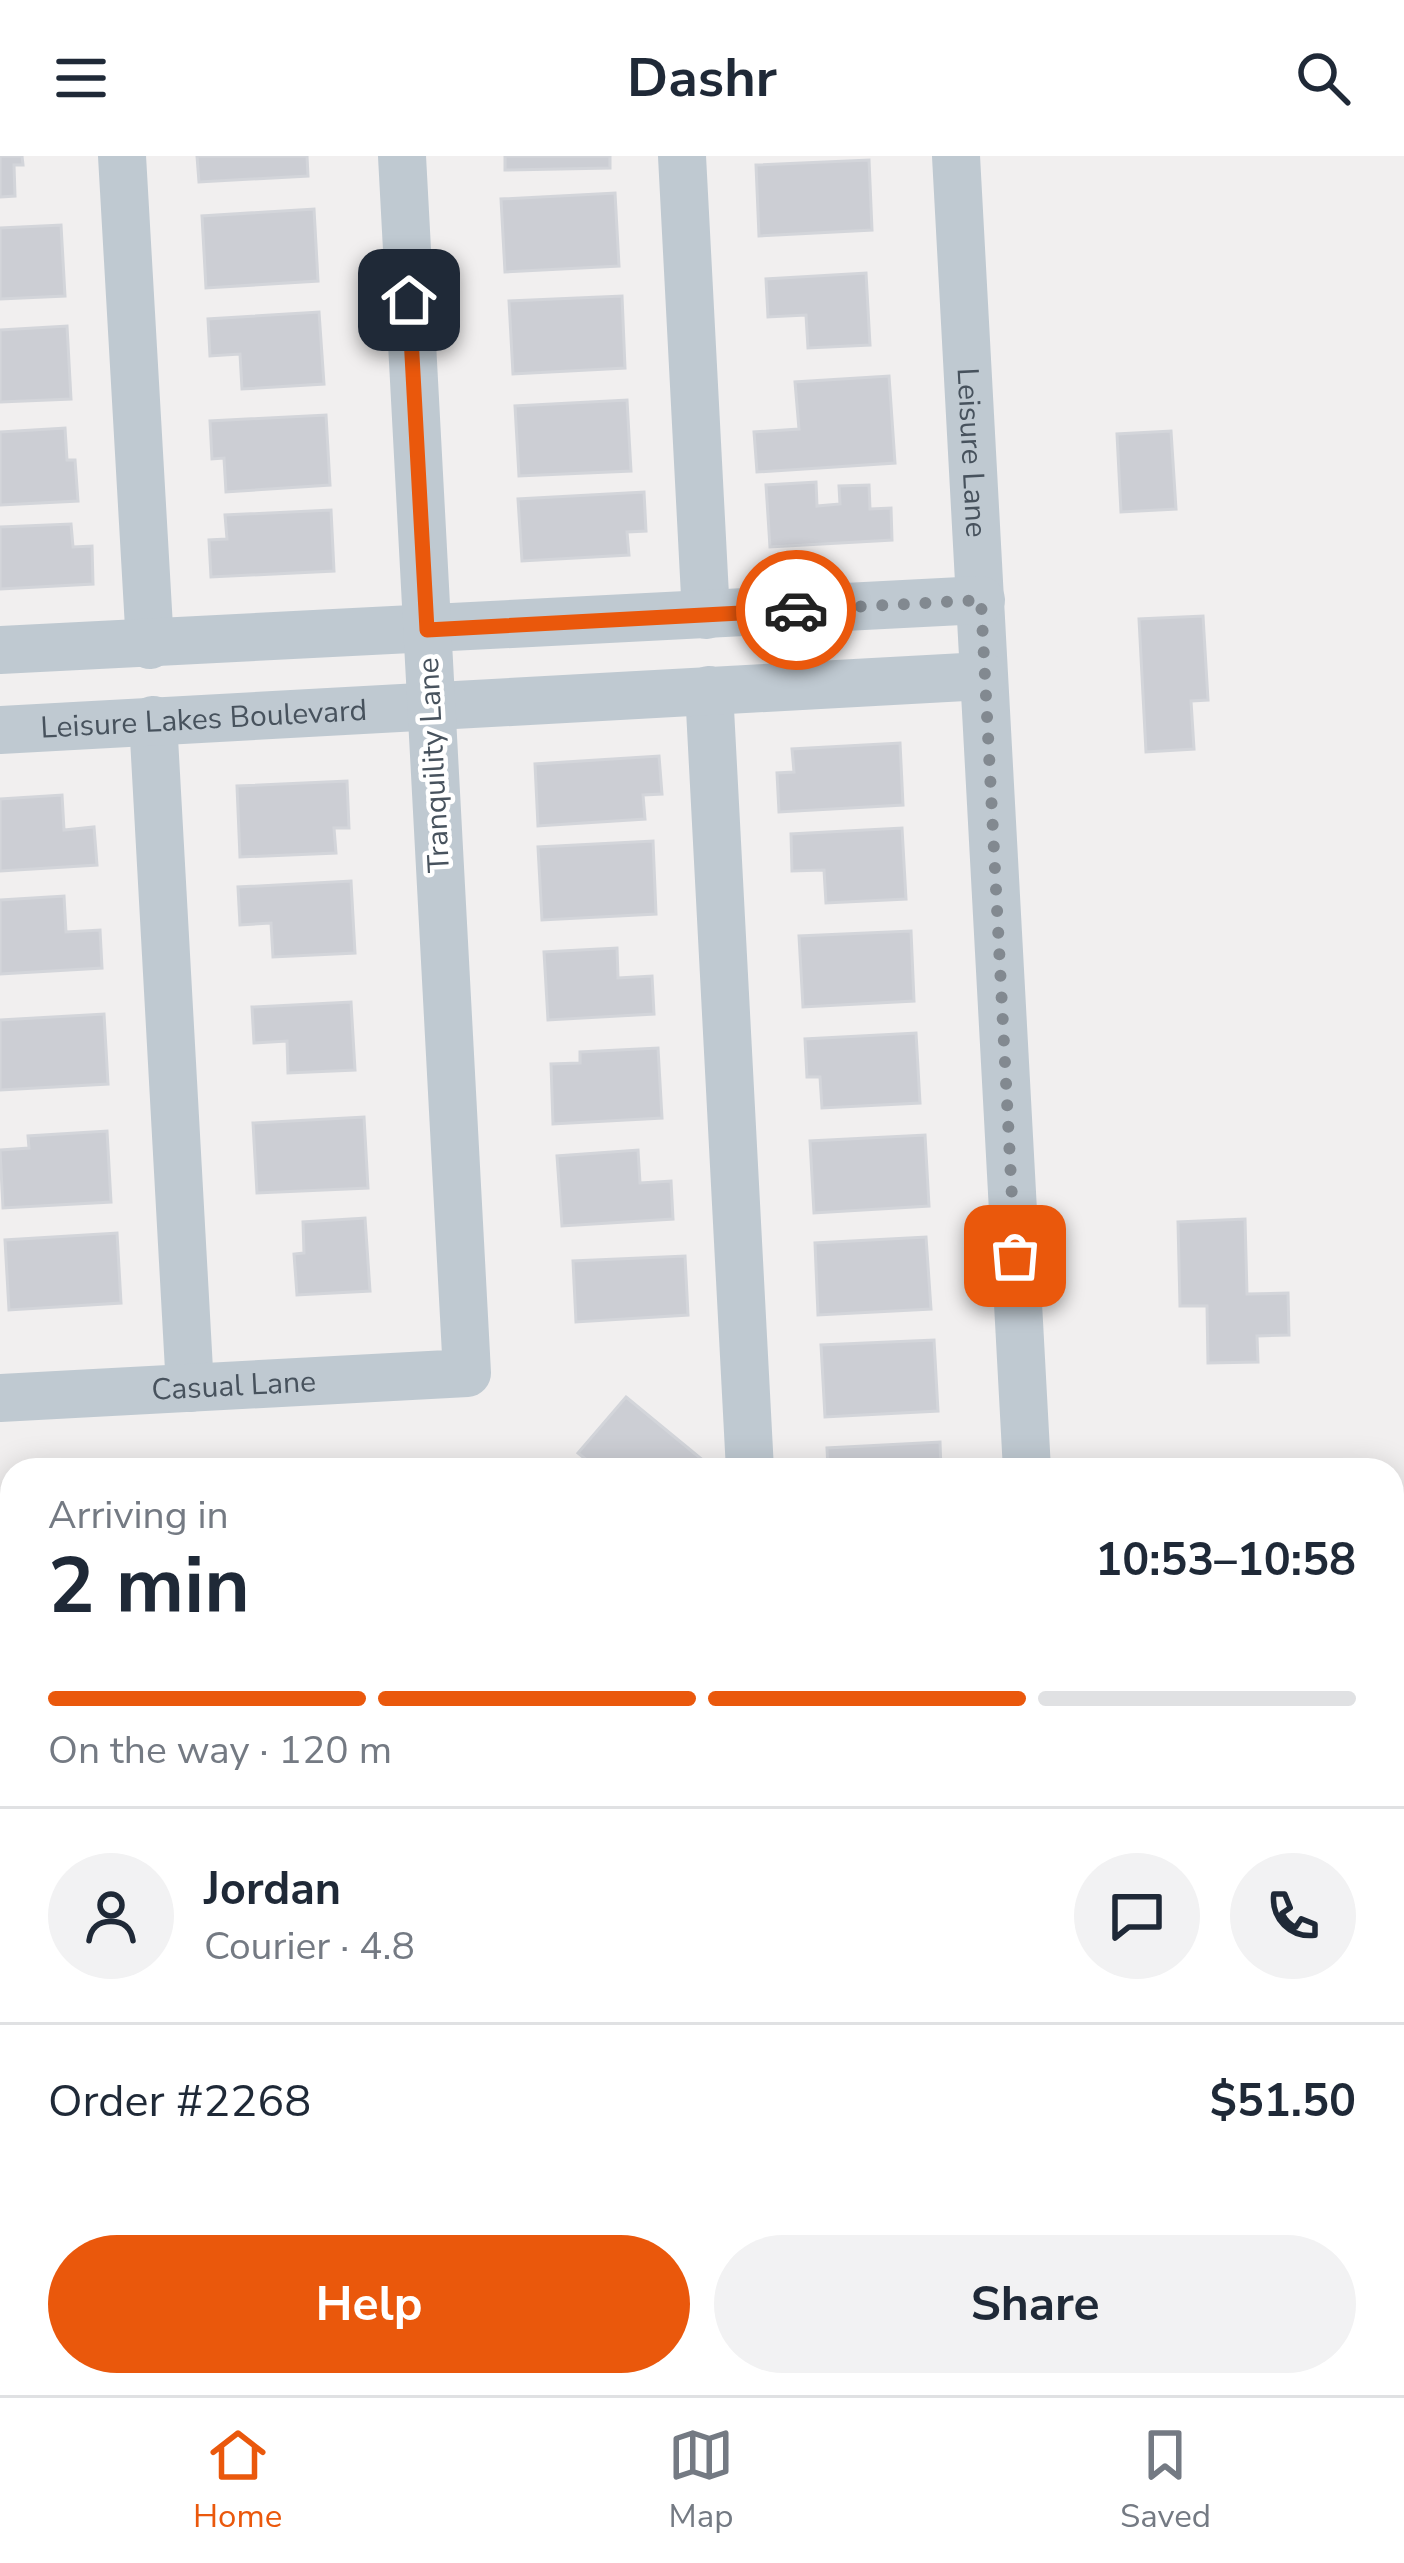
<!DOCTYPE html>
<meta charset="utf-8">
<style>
:root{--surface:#fff;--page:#f2f2f3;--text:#1f2937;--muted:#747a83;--line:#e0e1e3;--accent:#ea580c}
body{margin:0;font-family:"Nunito Sans",sans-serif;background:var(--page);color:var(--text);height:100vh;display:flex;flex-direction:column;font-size:45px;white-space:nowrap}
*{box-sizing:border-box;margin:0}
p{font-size:39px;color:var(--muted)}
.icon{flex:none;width:66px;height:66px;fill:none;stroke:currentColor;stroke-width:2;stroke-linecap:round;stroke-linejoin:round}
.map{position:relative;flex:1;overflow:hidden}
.side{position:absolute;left:0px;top:1302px;width:1404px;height:939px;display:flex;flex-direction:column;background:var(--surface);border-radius:36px 36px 0 0;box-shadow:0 6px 30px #0003}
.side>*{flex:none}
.pin{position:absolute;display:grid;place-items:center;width:102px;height:102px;color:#fff;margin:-51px;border-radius:24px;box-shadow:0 6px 18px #0006}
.courier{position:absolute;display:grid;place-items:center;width:120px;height:120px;margin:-60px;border:9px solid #ea580c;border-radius:50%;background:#fff;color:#222;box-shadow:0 3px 15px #0007}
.summary em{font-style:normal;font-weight:700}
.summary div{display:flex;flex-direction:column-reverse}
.summary{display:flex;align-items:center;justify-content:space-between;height:204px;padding:0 48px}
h1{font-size:78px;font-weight:700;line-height:90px}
.bar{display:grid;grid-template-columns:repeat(4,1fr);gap:18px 12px;align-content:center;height:144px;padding:0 48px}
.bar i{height:15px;border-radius:9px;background:var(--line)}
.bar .current{background:var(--accent)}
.bar p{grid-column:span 4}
.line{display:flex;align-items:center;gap:30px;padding:0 48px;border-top:3px solid var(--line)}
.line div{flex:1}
.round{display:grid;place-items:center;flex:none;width:126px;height:126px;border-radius:63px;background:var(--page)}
.cta{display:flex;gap:24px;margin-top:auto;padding:24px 48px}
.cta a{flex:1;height:138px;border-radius:72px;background:var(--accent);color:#fff;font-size:48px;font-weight:700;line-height:138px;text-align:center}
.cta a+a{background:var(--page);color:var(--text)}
header{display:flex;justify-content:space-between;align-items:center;height:156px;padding:0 48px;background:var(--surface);font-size:54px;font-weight:700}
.dock{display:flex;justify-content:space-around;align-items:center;height:168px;border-top:3px solid var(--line);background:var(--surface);font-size:33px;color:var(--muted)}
.dock a{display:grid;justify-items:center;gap:6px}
.dock .current{color:var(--accent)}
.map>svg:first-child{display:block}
</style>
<header><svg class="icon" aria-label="menu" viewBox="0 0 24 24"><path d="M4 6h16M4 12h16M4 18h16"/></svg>Dashr<svg class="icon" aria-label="search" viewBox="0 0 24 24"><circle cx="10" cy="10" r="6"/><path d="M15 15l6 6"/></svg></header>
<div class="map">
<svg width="1404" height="2239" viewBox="0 0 1404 2239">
<rect width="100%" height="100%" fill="#f1efef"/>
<g fill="#bdf0d0">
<polygon points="1404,1462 1404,1809 1392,1810 1392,1463"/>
<polygon points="647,2229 1033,2229 1034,2239 657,2239"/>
</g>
<g fill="#ccced4" stroke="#d3d5da" stroke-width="3">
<polygon points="0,0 22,0 23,9 14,9 15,40 0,41"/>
<polygon points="197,0 307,0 308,20 199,26"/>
<polygon points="505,0 610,0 610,12 505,14"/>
<polygon points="869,4 872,74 759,80 756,9"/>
<polygon points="615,37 619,110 505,116 501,43"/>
<polygon points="314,53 318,125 206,132 202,60"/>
<polygon points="61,69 65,140 0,143 0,72"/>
<polygon points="866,117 870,189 808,192 806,159 768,161 766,123"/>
<polygon points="622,140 625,212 513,218 509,145"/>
<polygon points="319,156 324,228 242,233 240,198 210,200 208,163"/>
<polygon points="67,170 71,243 0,246 0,174"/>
<polygon points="889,220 895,307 757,316 754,276 799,273 795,226"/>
<polygon points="627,244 631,315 519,320 515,250"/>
<polygon points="326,259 330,329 226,336 224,302 212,303 210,265"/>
<polygon points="65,272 67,304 75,304 78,345 0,349 0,276"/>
<polygon points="1171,275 1176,353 1121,356 1117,278"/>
<polygon points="816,326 817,350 840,348 839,330 869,329 870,353 891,352 892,384 770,391 766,329"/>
<polygon points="644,336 646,375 627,376 629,399 522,405 518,343"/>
<polygon points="331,354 334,415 211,421 209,384 227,383 225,359"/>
<polygon points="71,368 73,391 92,390 93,428 0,433 0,371"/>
<polygon points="1203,460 1208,544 1191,545 1194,593 1146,596 1139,463"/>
<polygon points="900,587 903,649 779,656 777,617 794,616 792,593"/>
<polygon points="659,600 662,638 643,639 645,663 538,670 535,608"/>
<polygon points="347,625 349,672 334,672 336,697 240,701 237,630"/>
<polygon points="62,639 64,674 94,671 97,709 0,715 0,643"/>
<polygon points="902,672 906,743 826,747 824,714 792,715 791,678"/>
<polygon points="653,685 656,758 542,764 538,691"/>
<polygon points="351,725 355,797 273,801 271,767 240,769 238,731"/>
<polygon points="64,740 66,776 100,774 102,812 0,818 0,744"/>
<polygon points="911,775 914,845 803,851 799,780"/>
<polygon points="617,792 618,822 652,820 654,858 548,864 544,796"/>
<polygon points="351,846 355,914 288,917 287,885 254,887 252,851"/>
<polygon points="104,858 108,928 0,934 0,864"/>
<polygon points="916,877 920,947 822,952 820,921 807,921 805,883"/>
<polygon points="658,892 662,962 553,968 551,908 580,907 580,896"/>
<polygon points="364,961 368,1032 257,1037 253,967"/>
<polygon points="107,975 111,1046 3,1052 0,994 29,992 28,980"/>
<polygon points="925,979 929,1050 814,1057 810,985"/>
<polygon points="638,994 640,1027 671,1025 673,1063 562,1070 557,1000"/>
<polygon points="365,1062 370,1135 297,1139 294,1098 304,1097 303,1066"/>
<polygon points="1245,1063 1247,1138 1288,1137 1289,1179 1257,1180 1258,1206 1208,1207 1207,1150 1180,1150 1178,1066"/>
<polygon points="117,1077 121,1147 9,1154 5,1084"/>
<polygon points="926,1081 931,1153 818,1159 815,1087"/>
<polygon points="685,1100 688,1159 576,1166 573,1105"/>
<polygon points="934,1184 938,1255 825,1261 821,1189"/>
<polygon points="626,1241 705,1306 698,1314 599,1314 578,1297"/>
<polygon points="940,1286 941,1314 828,1314 827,1292"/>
<polygon points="12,1346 12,1452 0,1453 0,1347"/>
<polygon points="0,2111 12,2111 12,2229 230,2229 231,2239 0,2239"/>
</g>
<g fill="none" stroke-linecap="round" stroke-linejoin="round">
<g stroke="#bfc9d1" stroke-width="48">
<polyline points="122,0 150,489"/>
<polyline points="682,0 706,459"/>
<path id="s1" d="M956,0L1027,1314"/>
<polyline points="0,494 981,444"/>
<polyline points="709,534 750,1314"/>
<polyline points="153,564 190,1232"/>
<path id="s2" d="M0,574L983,520"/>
<path id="s3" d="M0,1242L467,1217L402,0"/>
<polyline points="0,1504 12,1503"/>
<polyline points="0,2084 12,2083"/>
<polyline points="284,2229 288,2239"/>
<polyline points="1077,2229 1078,2239"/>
</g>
</g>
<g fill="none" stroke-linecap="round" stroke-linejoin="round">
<polyline stroke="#828990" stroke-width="12" stroke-dasharray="0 21.6" points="796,454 981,444 1015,1100"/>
<polyline stroke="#ea580c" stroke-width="15" points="409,144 427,474 796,454"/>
</g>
<g text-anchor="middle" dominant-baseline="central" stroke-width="9" stroke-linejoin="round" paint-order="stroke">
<g font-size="30" fill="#47525d" stroke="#fff">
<text stroke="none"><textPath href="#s1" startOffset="297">Leisure Lane</textPath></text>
<text stroke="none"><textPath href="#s2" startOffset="204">Leisure Lakes Boulevard</textPath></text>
<text transform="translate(434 609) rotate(-93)">Tranquility Lane</text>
<text stroke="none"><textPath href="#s3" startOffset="234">Casual Lane</textPath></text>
</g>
</g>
</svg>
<div class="pin" style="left:1015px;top:1100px;background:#ea580c"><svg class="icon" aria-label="bag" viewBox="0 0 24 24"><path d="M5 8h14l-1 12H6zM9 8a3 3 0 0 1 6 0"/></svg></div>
<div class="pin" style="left:409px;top:144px;background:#1f2937"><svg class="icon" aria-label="home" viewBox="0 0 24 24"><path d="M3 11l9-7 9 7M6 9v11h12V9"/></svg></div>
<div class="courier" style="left:796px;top:454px"><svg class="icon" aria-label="car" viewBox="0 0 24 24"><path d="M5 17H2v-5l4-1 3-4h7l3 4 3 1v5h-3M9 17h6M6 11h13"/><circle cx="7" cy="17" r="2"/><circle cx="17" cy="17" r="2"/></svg></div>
<section class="side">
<div class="summary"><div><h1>2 min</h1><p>Arriving in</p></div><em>10:53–10:58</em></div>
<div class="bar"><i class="current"></i><i class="current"></i><i class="current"></i><i></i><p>On the way · 120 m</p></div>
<div class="line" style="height:216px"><a class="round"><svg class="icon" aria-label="person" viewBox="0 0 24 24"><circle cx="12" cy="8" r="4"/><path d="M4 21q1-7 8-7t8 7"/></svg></a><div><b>Jordan</b><p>Courier · 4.8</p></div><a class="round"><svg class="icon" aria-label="chat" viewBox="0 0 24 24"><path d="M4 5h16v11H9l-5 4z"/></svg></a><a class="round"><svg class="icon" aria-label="phone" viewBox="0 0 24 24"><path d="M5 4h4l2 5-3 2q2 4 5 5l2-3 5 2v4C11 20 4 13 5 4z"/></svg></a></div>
<div class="line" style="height:156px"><div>Order #2268</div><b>$51.50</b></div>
<div class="cta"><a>Help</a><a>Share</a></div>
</section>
</div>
<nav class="dock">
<a class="current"><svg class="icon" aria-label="home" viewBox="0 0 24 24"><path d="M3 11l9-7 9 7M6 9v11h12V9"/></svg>Home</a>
<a><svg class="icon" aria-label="map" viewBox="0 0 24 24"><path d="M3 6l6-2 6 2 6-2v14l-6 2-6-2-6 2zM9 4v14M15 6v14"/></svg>Map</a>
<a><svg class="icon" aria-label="saved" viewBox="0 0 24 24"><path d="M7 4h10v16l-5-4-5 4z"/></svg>Saved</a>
</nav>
